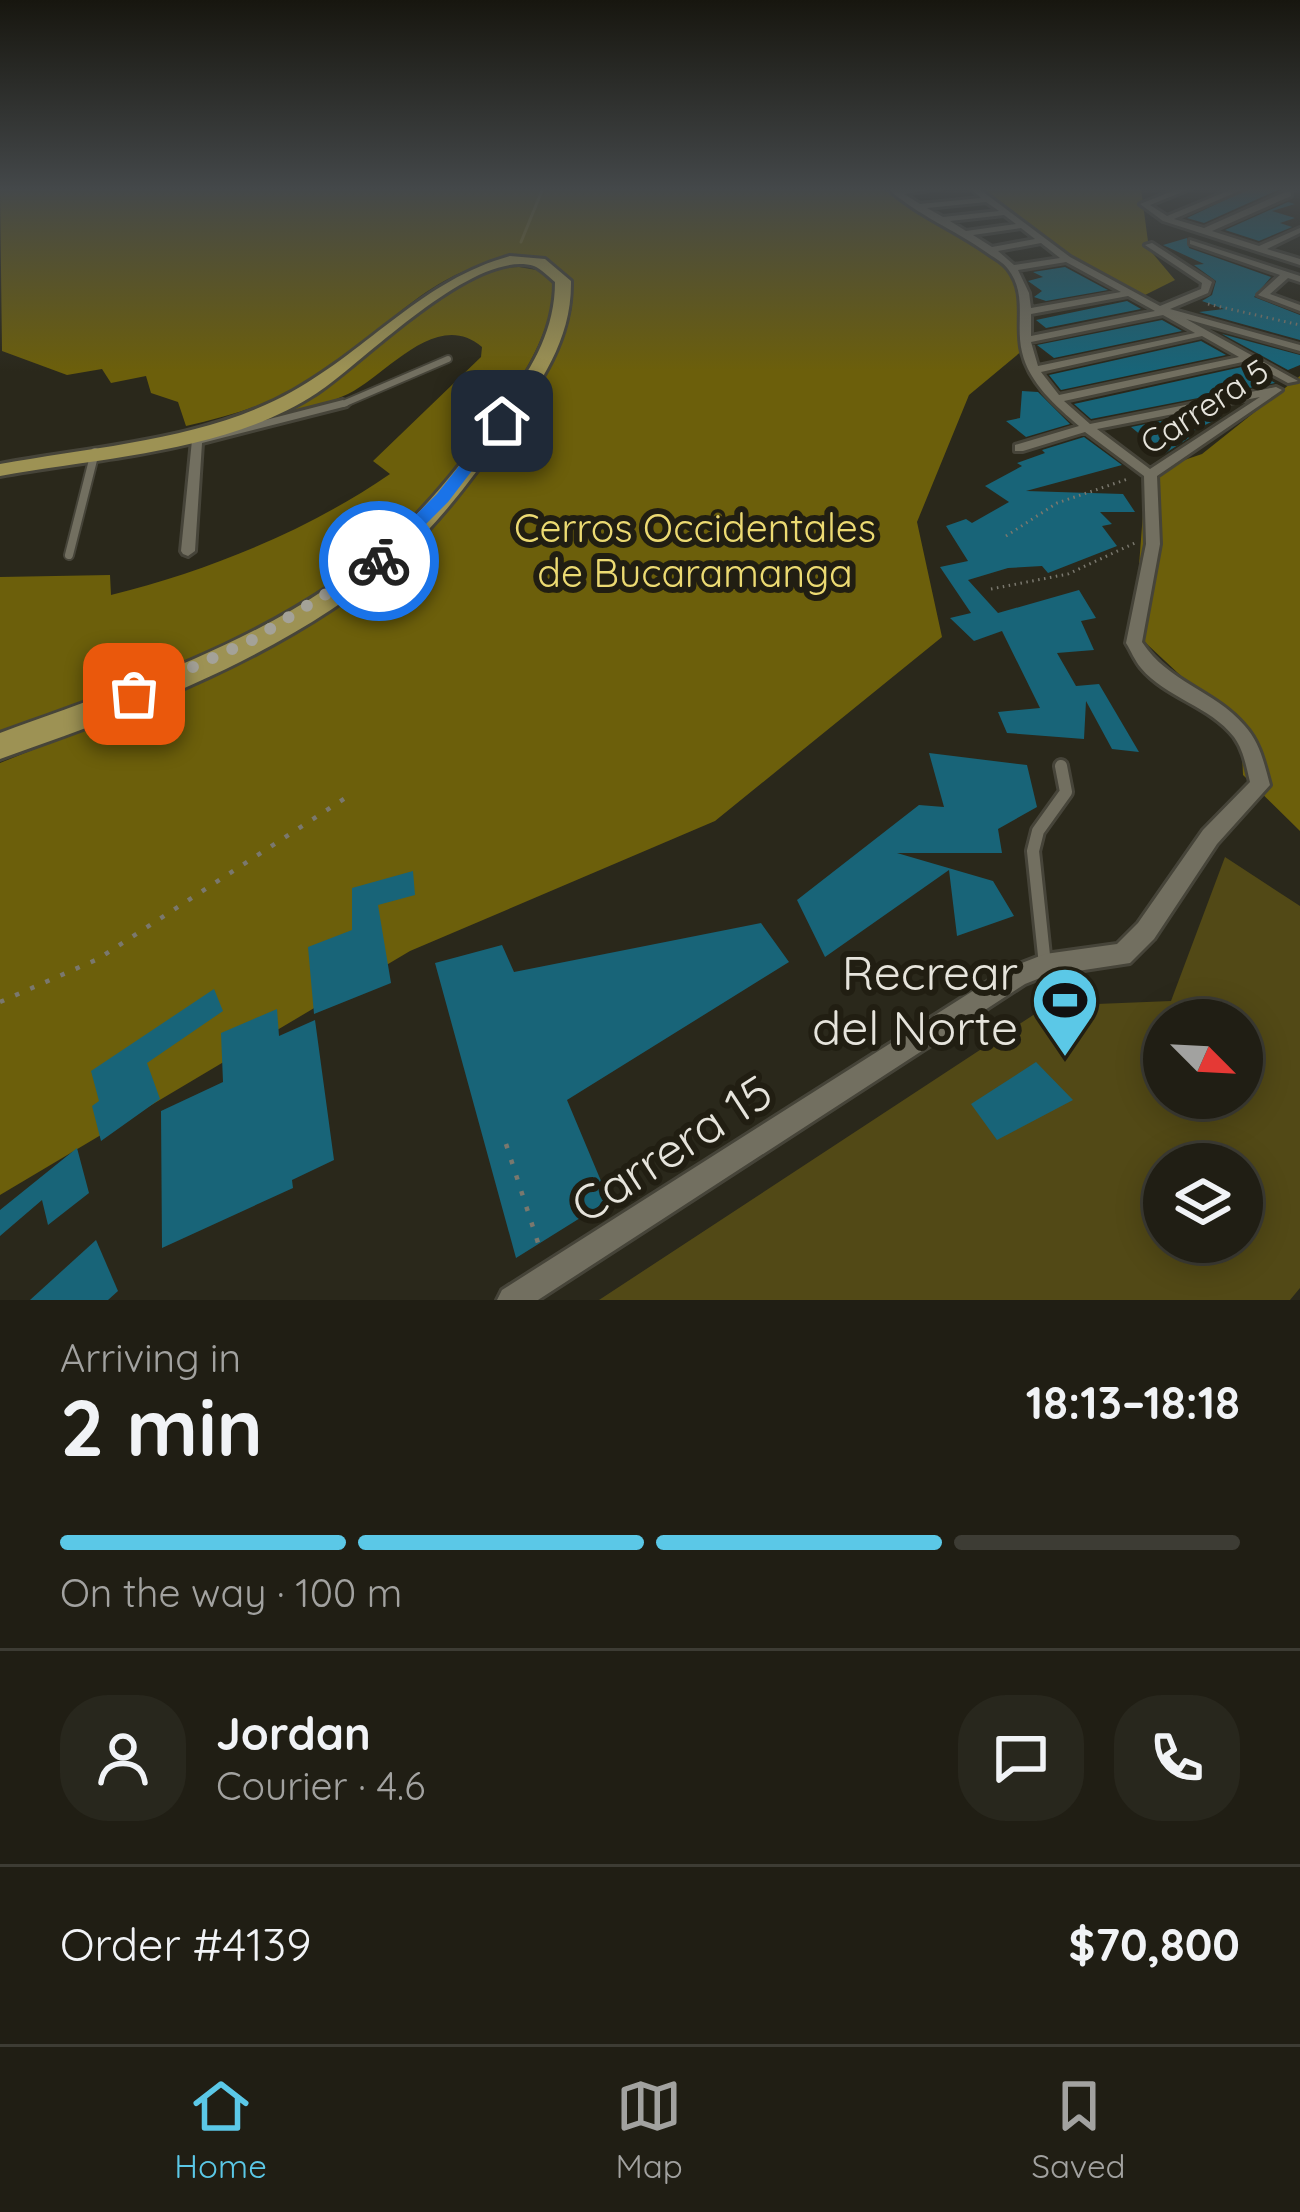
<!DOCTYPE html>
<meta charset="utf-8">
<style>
:root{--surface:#201e14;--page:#28271d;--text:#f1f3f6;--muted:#a2a2a0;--line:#3d3c34;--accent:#5bc8e7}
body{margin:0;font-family:Quicksand,sans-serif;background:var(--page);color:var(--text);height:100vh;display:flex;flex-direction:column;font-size:45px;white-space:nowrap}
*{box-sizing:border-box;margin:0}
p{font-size:39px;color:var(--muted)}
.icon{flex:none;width:66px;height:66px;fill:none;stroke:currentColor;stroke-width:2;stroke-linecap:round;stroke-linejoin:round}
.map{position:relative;height:1300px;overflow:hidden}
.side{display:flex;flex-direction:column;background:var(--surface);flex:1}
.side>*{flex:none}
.needle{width:78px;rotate:114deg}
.fabs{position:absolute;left:1143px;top:999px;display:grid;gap:24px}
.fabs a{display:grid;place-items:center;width:120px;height:120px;border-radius:50%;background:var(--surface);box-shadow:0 6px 30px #0003,0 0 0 3px var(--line);font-size:60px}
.pin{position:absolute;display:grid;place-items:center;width:102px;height:102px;color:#fff;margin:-51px;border-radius:24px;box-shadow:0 6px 18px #0006}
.courier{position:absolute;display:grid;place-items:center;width:120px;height:120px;margin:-60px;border:9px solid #1a73e8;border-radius:50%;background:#fff;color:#222;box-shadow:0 3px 15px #0007}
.summary em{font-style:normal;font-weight:800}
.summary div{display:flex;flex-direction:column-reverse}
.summary{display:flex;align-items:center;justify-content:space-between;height:204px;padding:0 60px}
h1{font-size:78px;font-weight:800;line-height:90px}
.bar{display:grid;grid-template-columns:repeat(4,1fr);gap:18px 12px;align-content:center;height:144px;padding:0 60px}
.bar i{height:15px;border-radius:9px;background:var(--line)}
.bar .active{background:var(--accent)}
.bar p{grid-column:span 4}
.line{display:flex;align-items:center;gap:30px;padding:0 60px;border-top:3px solid var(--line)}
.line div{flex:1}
.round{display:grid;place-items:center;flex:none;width:126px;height:126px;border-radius:48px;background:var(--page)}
.tabs{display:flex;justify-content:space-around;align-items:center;height:168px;border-top:3px solid var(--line);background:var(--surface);font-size:33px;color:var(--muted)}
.tabs a{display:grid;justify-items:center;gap:6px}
.tabs .active{color:var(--accent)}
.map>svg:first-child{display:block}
</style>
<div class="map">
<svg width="1300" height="1300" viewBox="0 0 1300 1300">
<rect width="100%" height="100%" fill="#2a281b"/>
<path fill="#524916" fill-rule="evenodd" d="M1225,857L1300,906V1288L1290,1300H599L1047,1006L1171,1001ZM1164,1020H1242V1098H1164ZM1164,1164H1242V1242H1164Z"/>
<g fill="#6c5f0b">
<path d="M0,188L889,189L1011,268L1026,310L1023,350L969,395L917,522L942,637L715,821L410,951L0,1195V763C123,713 250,668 359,590C385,571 414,549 435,525C469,488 663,257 521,259C436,260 385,333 320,375C278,402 234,415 186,426L178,402L151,393L146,376L111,383L102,369L67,375L2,351Z"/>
<polygon points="975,189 1141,189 1149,249 1175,280 1143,296 1133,293 1071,258"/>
<path d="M519,267L542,271L555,287C547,343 522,378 489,424C456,471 423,518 378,555C281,636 118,690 0,734V577L110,575L111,595C208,571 307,531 390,474L373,461L481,357L482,347C436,308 386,376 348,394C317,408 288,415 255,422C281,411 309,401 331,384C385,343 444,267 519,267Z"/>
<polygon points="1300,376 1300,831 1243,775 1241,732 1134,632 1146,473 1202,454"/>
</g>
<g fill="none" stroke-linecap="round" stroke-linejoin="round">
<polyline stroke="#83762b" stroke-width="3" points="521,242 543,188"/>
</g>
<g fill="#186478">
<polygon points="1250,188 1282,188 1204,223 1187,218"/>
<polygon points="1288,202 1295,204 1272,211 1295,218 1280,223 1292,227 1259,241 1225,230"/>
<polygon points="1187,238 1189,248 1271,277 1254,297 1300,315 1300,340 1199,312 1224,309 1202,301 1212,295 1216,281 1194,265 1204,264 1163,245"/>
<polygon points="1065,267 1104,288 1108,290 1046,301 1034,297 1042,291 1028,281 1043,277 1033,272"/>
<polygon points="1127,301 1141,309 1046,328 1036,320"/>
<polygon points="1162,320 1182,331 1054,358 1037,345"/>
<polygon points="1222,334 1300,355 1300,365 1288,370"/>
<polygon points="1201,341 1226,355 1061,390 1049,375"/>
<polygon points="1246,366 1275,383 1091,419 1074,404"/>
<polygon points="1022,391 1038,392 1070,424 1026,437 1006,421 1020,418"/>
<polygon points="1211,411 1221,417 1185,435 1189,438 1164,454 1131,427"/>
<polygon points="1084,437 1122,465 1026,491 1123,494 1135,512 1100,512 1112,524 1102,526 1117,546 1048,573 1042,566 1008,568 968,580 998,613 1079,590 1096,618 1081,621 1094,650 1057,653 1076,686 1099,684 1139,752 1112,749 1086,701 1084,739 1007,733 998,712 1040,708 1002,631 974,641 950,618 971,613 940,567 968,561 946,526 966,519 972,523 1009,502 985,486 1022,466 1017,463 1045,453 1042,450"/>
<polygon points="929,753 1027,765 1037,807 998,829 1002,853 897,853 993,881 1014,916 957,936 949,870 825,957 797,900 919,805 944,807"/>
<polygon points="413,871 415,895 378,905 391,983 314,1014 308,947 352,930 352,888"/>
<polygon points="761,923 789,962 567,1100 609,1200 516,1258 435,963 502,945 514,972"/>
<polygon points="214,989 223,1011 147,1063 160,1099 101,1141 92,1106 99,1101 91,1071"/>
<polygon points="277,1009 279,1036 315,1020 334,1160 292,1180 293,1188 162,1248 161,1111 223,1082 221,1033"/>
<polygon points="1036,1062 1073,1100 997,1140 971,1104"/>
<polygon points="77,1148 89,1193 48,1225 42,1200 0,1236 0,1210"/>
<polygon points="96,1240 118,1291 108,1300 30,1300"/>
</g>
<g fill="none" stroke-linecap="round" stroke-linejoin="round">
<defs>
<polyline id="service-far2" points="343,404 448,359"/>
<polyline id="service-far1" points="69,555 95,452"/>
<polyline id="service" points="1045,965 1033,851 1038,831 1066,792 1061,766"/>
<g id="minor">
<path d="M887,188H941L904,194L920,204L981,198L970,188H978L1070,257L1160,306L1201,289L1202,283L1145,245L1152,243L1212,282L1208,293L1170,309L1300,345V351L1186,319L1298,381L1288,383L1247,361L1064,401L1090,424L1276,387L1282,390L1157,476L1160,544L1142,642C1169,683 1214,690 1244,725C1260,742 1264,763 1270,785L1217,844L1154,939L1130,963L1045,976L1025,984L538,1300H497L502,1290L1009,968L1045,954L1117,944L1138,923L1203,830L1250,782C1246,766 1244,751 1234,737C1210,706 1166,698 1141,668C1135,661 1131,651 1126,643L1146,544L1144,476L1085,432L1023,451H1015V445L1079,426C1056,406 1029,383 1022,352C1015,323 1028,295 1008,269C1002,261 994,258 986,252C955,230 917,215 887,188ZM986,202L999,211L943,217L927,208ZM1004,215L1016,224L966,231L950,221ZM1021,228L1035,239L992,247L973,235ZM1041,243L1060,258L1014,265L998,251ZM1066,262L1121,292L1031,308L1029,293L1018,270ZM1128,296L1155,311L1031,336V314ZM1163,315L1195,333L1038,366L1031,342ZM1202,336L1239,357L1059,395L1041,372ZM1260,397L1150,469L1097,429Z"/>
<polygon points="1180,188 1192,188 1150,205 1167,216 1235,188 1246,188 1174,219 1204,228 1285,192 1291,192 1291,196 1212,231 1259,246 1300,228 1300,233 1267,249 1300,259 1300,265 1163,221 1140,204"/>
<polygon points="1190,240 1300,276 1300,282 1288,278 1270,294 1300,305 1300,311 1258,295 1280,275 1190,244"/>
<polygon points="343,400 349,404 347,406 202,443 195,551 188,556 183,554 181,551 193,430 201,430 203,436"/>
</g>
<path id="primary" d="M510,256L545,259L571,281C572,340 540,384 507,430C475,474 442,520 401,557C288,655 139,710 0,759V733C138,683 288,634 398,533C434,499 464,460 493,421C525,379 555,337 555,282C549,277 541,269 534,266C474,248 365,361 317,393C228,452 103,457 0,476V464C97,446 206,440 293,391C370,348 423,280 510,256Z"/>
</defs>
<use href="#service-far2" stroke="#464439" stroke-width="10"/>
<use href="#service-far1" stroke="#464439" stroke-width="12"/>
<use href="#service" stroke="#464439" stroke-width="18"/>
<use href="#minor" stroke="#464439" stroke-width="6"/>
<use href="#primary" stroke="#464439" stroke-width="6"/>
<g stroke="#7a786e" stroke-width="3" stroke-dasharray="1.5 4.5" stroke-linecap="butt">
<polyline points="1208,304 1300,325"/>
<polyline points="1006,536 1057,503 1128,479"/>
<polyline points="991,589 1068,574 1137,542"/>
</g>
<g stroke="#7a786e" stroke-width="4.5" stroke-dasharray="4.5 12" stroke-linecap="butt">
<polyline points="0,1002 98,959 353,793"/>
<polyline points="506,1144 541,1252"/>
</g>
<use href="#service-far2" stroke="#726f60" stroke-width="6"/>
<use href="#service-far1" stroke="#726f60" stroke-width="8"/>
<use href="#service" stroke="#726f60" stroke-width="12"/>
<use href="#minor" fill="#726f60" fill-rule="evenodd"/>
<use href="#primary" fill="#9d9254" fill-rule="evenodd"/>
</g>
<linearGradient id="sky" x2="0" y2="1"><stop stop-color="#17160f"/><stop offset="0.51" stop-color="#44484a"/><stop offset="1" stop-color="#44484a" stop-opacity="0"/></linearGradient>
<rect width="1300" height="371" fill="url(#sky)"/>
<polygon fill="#1a73e8" points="497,418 510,421 448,502 385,565 373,565 373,557 437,494"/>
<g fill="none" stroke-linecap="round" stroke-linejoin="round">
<polyline stroke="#a4a298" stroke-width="12" stroke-dasharray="0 21.6" points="134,694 252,640 379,561"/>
</g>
<defs>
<symbol id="stadium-pin" viewBox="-11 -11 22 30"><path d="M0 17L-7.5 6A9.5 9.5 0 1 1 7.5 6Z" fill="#5bc8e7" stroke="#211e12"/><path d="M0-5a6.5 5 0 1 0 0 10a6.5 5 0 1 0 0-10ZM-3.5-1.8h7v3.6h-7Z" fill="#111"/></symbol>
</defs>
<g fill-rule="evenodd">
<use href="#stadium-pin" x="1027" y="962" width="76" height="104"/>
</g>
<g text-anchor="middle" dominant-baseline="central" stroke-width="12" stroke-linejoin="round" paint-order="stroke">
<g font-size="33" fill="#e6e4dc" stroke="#211e12">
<text transform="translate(1204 406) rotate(-33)">Carrera 5</text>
</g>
<g font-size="39" fill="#ecda72" stroke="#211e12">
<text x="695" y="527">Cerros Occidentales<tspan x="695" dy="45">de Bucaramanga</tspan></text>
</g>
<g font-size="48" fill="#e6e4dc" stroke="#211e12" text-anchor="end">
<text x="1018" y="972">Recrear<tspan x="1018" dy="55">del Norte</tspan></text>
</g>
<g font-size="48" fill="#e6e4dc" stroke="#211e12">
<text transform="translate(671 1148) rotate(-33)">Carrera 15</text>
</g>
</g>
</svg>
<div class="fabs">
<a><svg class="needle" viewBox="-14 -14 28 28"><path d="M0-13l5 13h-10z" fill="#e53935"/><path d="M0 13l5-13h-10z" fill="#a2a2a0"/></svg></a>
<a><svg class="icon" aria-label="layers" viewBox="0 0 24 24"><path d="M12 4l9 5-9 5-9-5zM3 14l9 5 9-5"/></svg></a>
</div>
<div class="pin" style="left:134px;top:694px;background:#ea580c"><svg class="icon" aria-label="bag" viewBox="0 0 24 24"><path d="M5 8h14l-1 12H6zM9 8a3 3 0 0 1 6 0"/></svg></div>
<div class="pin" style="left:502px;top:421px;background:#1f2937"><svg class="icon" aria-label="home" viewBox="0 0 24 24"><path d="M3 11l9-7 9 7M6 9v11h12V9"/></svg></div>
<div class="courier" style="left:379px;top:561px"><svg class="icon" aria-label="bike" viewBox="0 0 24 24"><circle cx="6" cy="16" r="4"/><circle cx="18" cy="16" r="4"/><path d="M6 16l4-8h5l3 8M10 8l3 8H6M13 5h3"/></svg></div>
</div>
<section class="side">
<div class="summary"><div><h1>2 min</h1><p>Arriving in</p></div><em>18:13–18:18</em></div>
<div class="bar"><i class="active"></i><i class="active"></i><i class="active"></i><i></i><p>On the way · 100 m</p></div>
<div class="line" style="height:216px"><a class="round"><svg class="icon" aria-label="person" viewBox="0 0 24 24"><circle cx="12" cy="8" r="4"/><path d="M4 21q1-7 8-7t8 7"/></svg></a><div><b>Jordan</b><p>Courier · 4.6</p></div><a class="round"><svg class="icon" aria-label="chat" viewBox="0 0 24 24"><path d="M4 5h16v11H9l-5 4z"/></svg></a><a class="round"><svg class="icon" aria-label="phone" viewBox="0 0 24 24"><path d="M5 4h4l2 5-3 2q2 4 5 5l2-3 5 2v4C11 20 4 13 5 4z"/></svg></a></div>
<div class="line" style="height:156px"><div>Order #4139</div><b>$70,800</b></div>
</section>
<nav class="tabs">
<a class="active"><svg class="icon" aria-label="home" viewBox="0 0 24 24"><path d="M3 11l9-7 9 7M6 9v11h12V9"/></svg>Home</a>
<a><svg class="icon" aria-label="map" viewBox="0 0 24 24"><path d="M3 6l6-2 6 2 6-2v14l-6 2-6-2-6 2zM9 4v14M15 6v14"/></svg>Map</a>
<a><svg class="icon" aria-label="saved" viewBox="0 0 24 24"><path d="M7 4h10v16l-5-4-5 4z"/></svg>Saved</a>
</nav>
